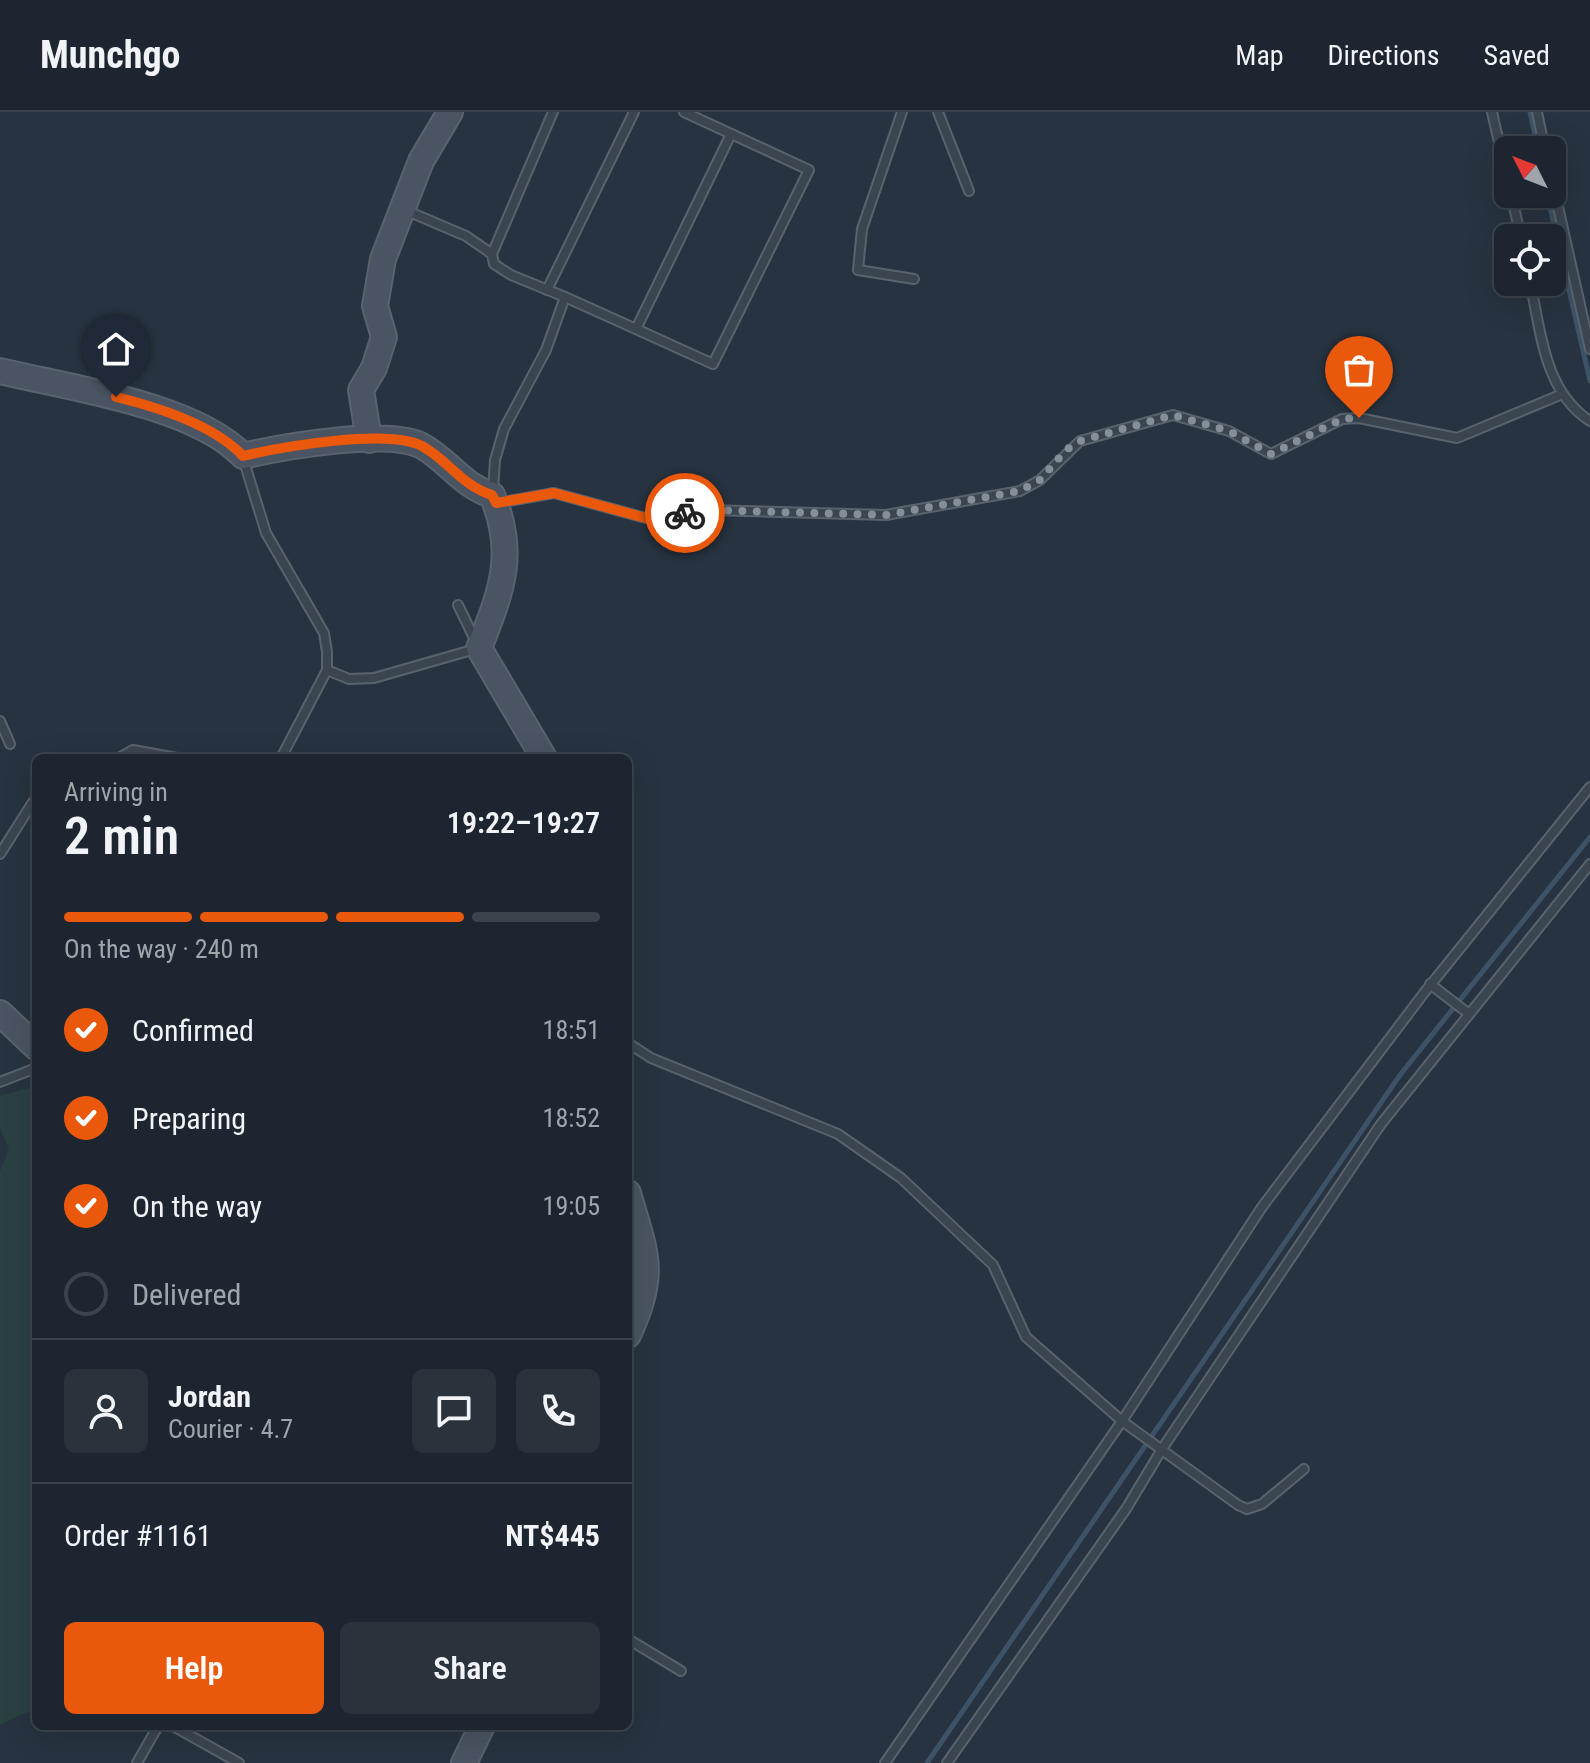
<!DOCTYPE html>
<meta charset="utf-8">
<style>
:root{--surface:#1d2630;--page:#2a323c;--text:#f1f3f6;--muted:#a0a5ab;--line:#3b434c;--accent:#ea580c}
body{margin:0;font-family:"Roboto Condensed",sans-serif;background:var(--page);color:var(--text);height:100vh;display:flex;flex-direction:column;font-size:30px;white-space:nowrap}
*{box-sizing:border-box;margin:0}
p{font-size:26px;color:var(--muted)}
.icon{flex:none;width:44px;height:44px;fill:none;stroke:currentColor;stroke-width:2;stroke-linecap:round;stroke-linejoin:round}
.map{position:relative;flex:1;overflow:hidden}
.side{position:absolute;left:32px;top:642px;width:600px;height:976px;display:flex;flex-direction:column;background:var(--surface);border-radius:12px;box-shadow:0 8px 32px #0002,0 0 0 2px var(--line)}
.side>*{flex:none}
.needle{width:52px;rotate:312deg}
.tools{position:absolute;left:1494px;top:24px;display:grid;gap:16px}
.tools a{display:grid;place-items:center;width:72px;height:72px;border-radius:12px;background:var(--surface);box-shadow:0 8px 32px #0002,0 0 0 2px var(--line);font-size:40px}
.pin{position:absolute;display:grid;place-items:center;width:68px;height:68px;color:#fff;margin:-82px -34px;border-radius:50% 50% 50% 0;rotate:-45deg;box-shadow:0 0 8px #0007}
.pin .icon{rotate:45deg}
.courier{position:absolute;display:grid;place-items:center;width:80px;height:80px;margin:-40px;border:6px solid #ea580c;border-radius:50%;background:#fff;color:#222;box-shadow:0 2px 10px #0007}
.head em{font-style:normal;font-weight:600}
.head div{display:flex;flex-direction:column-reverse}
.head{display:flex;align-items:center;justify-content:space-between;height:136px;padding:0 32px}
h1{font-size:52px;font-weight:600;line-height:60px}
.bar{display:grid;grid-template-columns:repeat(4,1fr);gap:12px 8px;align-content:center;height:96px;padding:0 32px}
.bar i{height:10px;border-radius:6px;background:var(--line)}
.bar .selected{background:var(--accent)}
.bar p{grid-column:span 4}
.line{display:flex;align-items:center;gap:20px;padding:0 32px;border-top:2px solid var(--line)}
.line div{flex:1}
.round{display:grid;place-items:center;flex:none;width:84px;height:84px;border-radius:12px;background:var(--page)}
ol{padding:0 32px;list-style:none}
li{display:flex;align-items:center;gap:24px;height:88px}
li p{margin-inline-start:auto}
li .icon{padding:8px;border-radius:50%;background:var(--accent);color:#fff;stroke-width:4}
li:last-child{color:var(--muted)}
li i{width:44px;height:44px;border:4px solid var(--line);border-radius:50%}
.cta{display:flex;gap:16px;margin-top:auto;padding:16px 32px}
.cta a{flex:1;height:92px;border-radius:12px;background:var(--accent);color:#fff;font-size:32px;font-weight:600;line-height:92px;text-align:center}
.cta a+a{background:var(--page);color:var(--text)}
header{display:flex;align-items:center;gap:48px;box-sizing:border-box;height:112px;padding:0 40px;background:var(--surface);border-bottom:2px solid var(--line)}
header strong{font-size:38px}
nav{display:flex;gap:44px;margin-inline-start:auto;font-size:28px}
.map>svg:first-child{display:block}
</style>
<header>
<strong>Munchgo</strong>
<nav><a>Map</a><a>Directions</a><a>Saved</a></nav>
</header>
<div class="map">
<svg width="1590" height="1651" viewBox="0 0 1590 1651">
<rect width="100%" height="100%" fill="#273340"/>
<polygon fill="#2a4142" points="36,974 36,1592 32,1598 0,1613 0,1059 9,1037 0,1016 0,984"/>
<g fill="none" stroke-linecap="round" stroke-linejoin="round">
<g stroke="#3e5267" stroke-width="5">
<polyline points="1530,0 1538,38"/>
<polyline points="1547,82 1590,269"/>
<polyline points="927,1651 1400,963 1590,725"/>
</g>
<defs>
<g id="lane">
<polyline points="902,0 862,117 858,158 914,167"/>
<polyline points="938,0 969,79"/>
<polyline points="1492,0 1508,70"/>
<polyline points="1537,0 1545,38"/>
<polyline points="1552,68 1590,237"/>
<polyline points="1511,82 1521,126"/>
<polyline points="405,98 466,124 492,142 494,152 511,163 565,185 546,238 504,317 495,348 493,378"/>
<polyline points="492,142 553,0"/>
<path d="M1530,170C1541,220 1544,279 1590,309"/>
<polyline points="547,178 634,0"/>
<polyline points="565,185 636,217 731,22"/>
<polyline points="636,217 713,252 809,58 684,0"/>
<polyline points="243,346 266,421 324,521 327,540 327,558 281,646"/>
<polyline points="497,391 554,381 653,408 707,398 886,403 1020,379 1040,368 1080,329 1173,303 1229,319 1271,342 1342,307 1359,306 1457,326 1560,283"/>
<polyline points="327,558 349,567 374,566 479,536 458,493"/>
<polyline points="0,609 10,632"/>
<polyline points="119,646 133,638 177,646"/>
<polyline points="0,742 33,690"/>
<polyline points="1430,872 1469,902"/>
<polyline points="628,931 651,946 838,1022 901,1066 993,1153 1026,1225 1122,1309 1238,1393 1247,1397 1262,1392 1304,1357"/>
<polyline points="0,970 36,956"/>
<polyline points="628,1527 681,1559"/>
<polyline points="173,1614 239,1651"/>
<polyline points="137,1651 158,1614"/>
<polyline points="885,1651 1122,1309 1262,1095 1424,881 1590,675"/>
<polyline points="947,1651 1126,1397 1162,1337 1381,1012 1590,752"/>
</g>
<g id="secondary">
<path d="M0,259C67,275 195,293 243,344C281,335 388,316 422,334C449,349 461,373 492,383C517,442 501,480 479,536L544,646"/>
<polyline points="369,328 361,278 374,256 384,225 375,194 383,147 421,49 450,0"/>
<polyline points="0,901 36,935"/>
<path d="M628,1081C646,1143 657,1161 628,1223"/>
<polyline points="464,1651 482,1614"/>
</g>
</defs>
<use href="#lane" stroke="#59636d" stroke-width="12"/>
<use href="#secondary" stroke="#59636d" stroke-width="28"/>
<use href="#lane" stroke="#3b4550" stroke-width="8"/>
<use href="#secondary" stroke="#4a5462" stroke-width="24"/>
</g>
<g fill="none" stroke-linecap="round" stroke-linejoin="round">
<polyline stroke="#858f9a" stroke-width="8" stroke-dasharray="0 14.4" points="685,401 707,398 886,403 1020,379 1040,368 1066,338 1080,329 1173,303 1229,319 1271,342 1342,307 1359,306"/>
<path stroke="#ea580c" stroke-width="10" d="M116,285C157,295 213,312 243,344C281,335 388,316 422,334C449,349 461,373 492,383L496,391L554,381L653,408L685,401"/>
</g>
</svg>
<div class="tools">
<a><svg class="needle" viewBox="-14 -14 28 28"><path d="M0-13l5 13h-10z" fill="#e53935"/><path d="M0 13l5-13h-10z" fill="#a0a5ab"/></svg></a>
<a><svg class="icon" aria-label="locate" viewBox="0 0 24 24"><circle cx="12" cy="12" r="6"/><path d="M12 2v4M12 18v4M2 12h4M18 12h4"/></svg></a>
</div>
<div class="pin" style="left:1359px;top:306px;background:#ea580c"><svg class="icon" aria-label="bag" viewBox="0 0 24 24"><path d="M5 8h14l-1 12H6zM9 8a3 3 0 0 1 6 0"/></svg></div>
<div class="pin" style="left:116px;top:285px;background:#1f2937"><svg class="icon" aria-label="home" viewBox="0 0 24 24"><path d="M3 11l9-7 9 7M6 9v11h12V9"/></svg></div>
<div class="courier" style="left:685px;top:401px"><svg class="icon" aria-label="bike" viewBox="0 0 24 24"><circle cx="6" cy="16" r="4"/><circle cx="18" cy="16" r="4"/><path d="M6 16l4-8h5l3 8M10 8l3 8H6M13 5h3"/></svg></div>
<section class="side">
<div class="head"><div><h1>2 min</h1><p>Arriving in</p></div><em>19:22–19:27</em></div>
<div class="bar"><i class="selected"></i><i class="selected"></i><i class="selected"></i><i></i><p>On the way · 240 m</p></div>
<ol>
<li><svg class="icon" aria-label="check" viewBox="0 0 24 24"><path d="M5 12l5 5 9-10"/></svg>Confirmed<p>18:51</p></li>
<li><svg class="icon" aria-label="check" viewBox="0 0 24 24"><path d="M5 12l5 5 9-10"/></svg>Preparing<p>18:52</p></li>
<li><svg class="icon" aria-label="check" viewBox="0 0 24 24"><path d="M5 12l5 5 9-10"/></svg>On the way<p>19:05</p></li>
<li><i></i>Delivered</li>
</ol>
<div class="line" style="height:144px"><a class="round"><svg class="icon" aria-label="person" viewBox="0 0 24 24"><circle cx="12" cy="8" r="4"/><path d="M4 21q1-7 8-7t8 7"/></svg></a><div><b>Jordan</b><p>Courier · 4.7</p></div><a class="round"><svg class="icon" aria-label="chat" viewBox="0 0 24 24"><path d="M4 5h16v11H9l-5 4z"/></svg></a><a class="round"><svg class="icon" aria-label="phone" viewBox="0 0 24 24"><path d="M5 4h4l2 5-3 2q2 4 5 5l2-3 5 2v4C11 20 4 13 5 4z"/></svg></a></div>
<div class="line" style="height:104px"><div>Order #1161</div><b>NT$445</b></div>
<div class="cta"><a>Help</a><a>Share</a></div>
</section>
</div>
